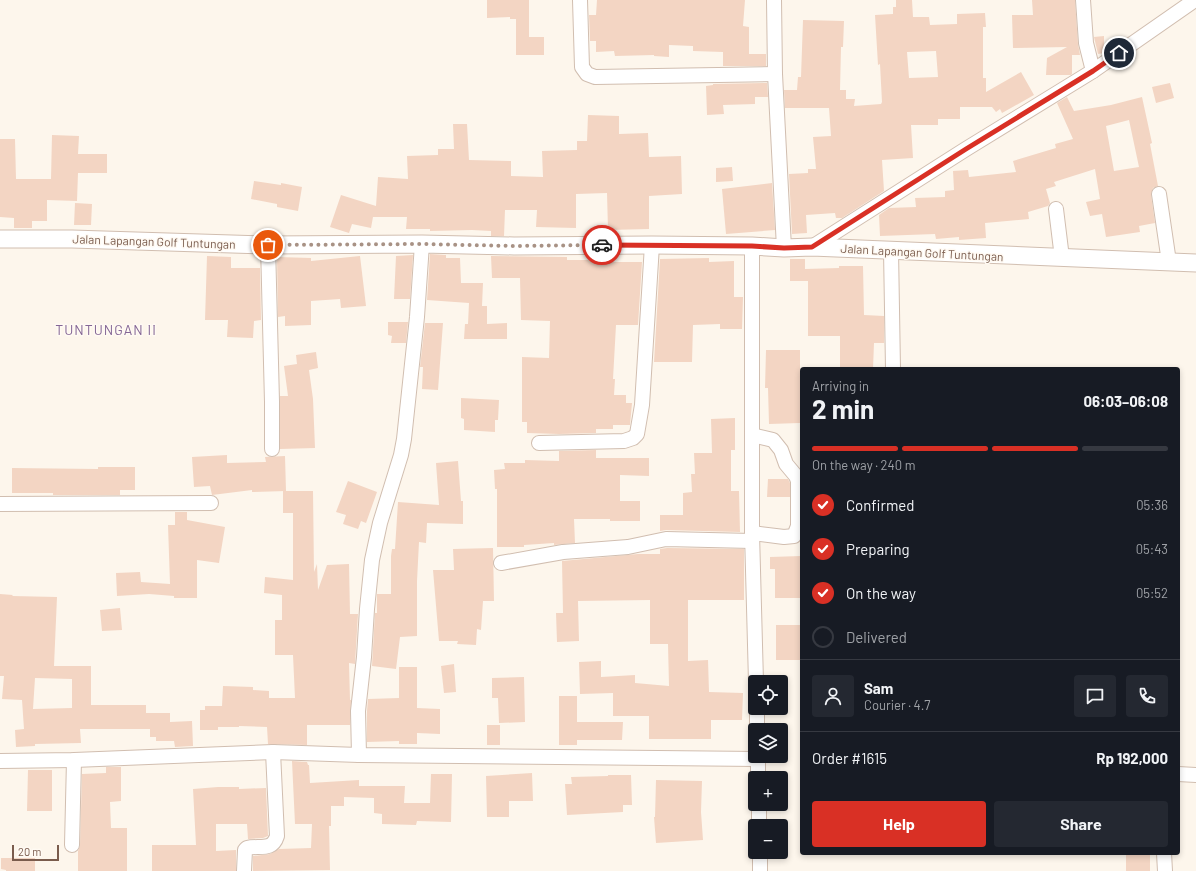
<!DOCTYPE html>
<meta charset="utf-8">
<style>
:root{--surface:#171b24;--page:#242831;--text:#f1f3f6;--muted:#9ea1a6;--line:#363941;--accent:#d93025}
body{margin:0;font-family:Barlow,sans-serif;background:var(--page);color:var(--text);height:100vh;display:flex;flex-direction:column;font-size:15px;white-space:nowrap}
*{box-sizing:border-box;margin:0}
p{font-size:13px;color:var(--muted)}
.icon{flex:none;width:22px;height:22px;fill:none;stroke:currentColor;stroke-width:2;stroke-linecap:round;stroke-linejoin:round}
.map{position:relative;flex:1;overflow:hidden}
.side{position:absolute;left:800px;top:367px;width:380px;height:488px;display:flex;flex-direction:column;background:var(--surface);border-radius:4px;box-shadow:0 2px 6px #0003}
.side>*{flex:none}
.buttons{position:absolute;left:748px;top:675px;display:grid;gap:8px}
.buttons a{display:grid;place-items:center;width:40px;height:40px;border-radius:4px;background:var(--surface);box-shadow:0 2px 6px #0003;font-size:20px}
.scale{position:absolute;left:12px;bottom:10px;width:47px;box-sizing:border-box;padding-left:4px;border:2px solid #7a5c4d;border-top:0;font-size:11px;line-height:14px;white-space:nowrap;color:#7a5c4d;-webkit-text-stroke:3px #fffaf3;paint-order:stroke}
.pin{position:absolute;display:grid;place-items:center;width:34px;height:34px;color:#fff;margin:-17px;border:2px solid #fff;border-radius:50%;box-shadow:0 1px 4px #0007}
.courier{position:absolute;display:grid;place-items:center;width:40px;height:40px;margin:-20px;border:3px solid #d93025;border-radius:50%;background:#fff;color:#222;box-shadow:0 1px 5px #0007}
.headline em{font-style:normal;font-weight:700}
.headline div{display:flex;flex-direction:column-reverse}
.headline{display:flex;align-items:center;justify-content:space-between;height:68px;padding:0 12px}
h1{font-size:26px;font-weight:700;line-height:30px}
.bar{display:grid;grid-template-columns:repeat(4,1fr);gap:6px 4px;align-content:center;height:48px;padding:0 12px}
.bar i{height:5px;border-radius:3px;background:var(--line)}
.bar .current{background:var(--accent)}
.bar p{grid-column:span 4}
.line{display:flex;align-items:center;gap:10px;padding:0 12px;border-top:1px solid var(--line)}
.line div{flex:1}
.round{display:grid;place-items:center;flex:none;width:42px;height:42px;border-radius:4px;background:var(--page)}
ol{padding:0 12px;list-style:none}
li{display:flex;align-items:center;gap:12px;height:44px}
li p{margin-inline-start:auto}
li .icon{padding:4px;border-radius:50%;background:var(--accent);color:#fff;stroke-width:4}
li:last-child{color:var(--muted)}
li i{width:22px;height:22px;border:2px solid var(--line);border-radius:50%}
.primary-button{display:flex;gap:8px;margin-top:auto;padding:8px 12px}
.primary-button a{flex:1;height:46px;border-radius:4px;background:var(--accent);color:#fff;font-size:16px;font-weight:700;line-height:46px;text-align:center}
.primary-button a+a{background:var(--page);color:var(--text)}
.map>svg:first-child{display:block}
</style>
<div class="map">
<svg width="1196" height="871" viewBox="0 0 1196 871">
<rect width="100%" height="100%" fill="#fdf6ec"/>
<g fill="#f3d5c3" fill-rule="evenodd">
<polygon points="487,0 529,0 529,37 544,37 544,55 516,55 516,19 510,19 510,17 487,18"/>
<polygon points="597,0 745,0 743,26 749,27 749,54 766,54 766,66 723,66 723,52 693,51 693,46 669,45 669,57 654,56 654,55 615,56 614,51 596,52 596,41 590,41 589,15 596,15"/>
<path d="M896,0H912L913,17H929L930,25L957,24V14L985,13L986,27H983V78H986V92L1021,72L1034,95L1002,113L1000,109L996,112L992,107H960V119H938V125H911L913,158L882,160L884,191L842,218H836L835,213L806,215L807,233L792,234L789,174L808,173V169H816L813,137L831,136L829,108H785L784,90H797L798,77H801L803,20L844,21L843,47H841L840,90H846V99H855L854,106L881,104L882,102L880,64L878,65L875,15L893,14V7H896ZM936,51L938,77L909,78L907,52Z"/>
<polygon points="1032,0 1075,0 1078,44 1080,55 1072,55 1072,74 1071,75 1046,75 1047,58 1067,47 1013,48 1012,15 1033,15"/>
<polygon points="1104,36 1104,53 1098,54 1094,37"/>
<polygon points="767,83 768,97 755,97 755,104 723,105 724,114 707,115 706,86 713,85 713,84"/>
<polygon points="1170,83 1174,98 1156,103 1152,87"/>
<path d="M1067,97L1074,111L1111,105L1142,97L1152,143L1150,144L1158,186L1153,188L1151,195L1155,223L1139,226L1140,232L1106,237L1102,214L1090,216L1086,202L1100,199L1095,169L1054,182L1056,186L1046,189L1050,203L1048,206L1028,212L1029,219L985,223L986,238L959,240V237L936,239L935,234L880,236L879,215L889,208L916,207L915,198L945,197V191L954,190L953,171L968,170L969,177L1016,172L1013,161L1056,148L1055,144L1073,139L1057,103ZM1129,120L1139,167L1114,171L1106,126Z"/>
<polygon points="588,115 619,116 619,134 648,133 649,157 681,156 682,194 649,196 649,229 608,230 607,193 576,194 576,228 536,227 537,210 505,210 504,236 491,236 491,231 472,230 430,231 430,229 406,229 407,217 373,217 371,228 352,224 349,233 330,227 341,195 376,206 378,177 408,179 407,156 438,155 438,149 454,149 453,124 467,124 469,160 511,161 511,176 543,177 542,151 577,150 577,141 587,141"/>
<polygon points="52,135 79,136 78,154 107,154 107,173 78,173 77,201 47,200 47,221 32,221 32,228 14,228 14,218 0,217 0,139 15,139 16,179 51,179"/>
<polygon points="732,167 733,181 716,182 716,168"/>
<polygon points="254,181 281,185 281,183 302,187 298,211 277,207 277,204 251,199"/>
<polygon points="772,183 775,230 726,234 722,189"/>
<polygon points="75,203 92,204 91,225 74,225"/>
<polygon points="430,254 446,255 446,258 460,258 461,283 483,283 482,306 487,306 487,324 507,323 507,339 464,339 465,324 468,324 469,303 427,300"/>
<polygon points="413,255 410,299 394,299 396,256"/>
<polygon points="207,256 231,257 231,268 260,268 261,320 254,321 253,338 227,337 228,320 205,320"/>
<polygon points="360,256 366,306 341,308 340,299 311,301 311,325 285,326 285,316 278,317 277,257 311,258 311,261"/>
<polygon points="491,256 567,257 567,260 614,260 613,262 642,262 638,325 616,325 613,379 615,379 614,395 626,395 626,403 632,403 630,425 613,425 613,429 596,429 596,433 559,434 527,433 527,422 522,422 522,357 549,358 550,321 521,320 520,278 492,278"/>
<polygon points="709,258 709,262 734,261 734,297 743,297 742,329 720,329 720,324 693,325 692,362 654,362 660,259"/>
<polygon points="790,259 805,259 805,269 839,268 839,266 863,266 864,315 884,316 884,343 874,343 873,369 840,369 840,336 808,336 808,281 790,281"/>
<polygon points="388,322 408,322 406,343 391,343 392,336 388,335"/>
<polygon points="425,323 443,323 438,390 422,389 423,367 420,367"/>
<polygon points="766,350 800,350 800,423 769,424 768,388 765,388"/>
<polygon points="316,352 318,368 309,370 313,399 315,448 280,449 280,396 288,396 284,366 297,364 296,355"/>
<polygon points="461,398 499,400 498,420 495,420 495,432 464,430 464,419 461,418"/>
<polygon points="735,418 735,450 731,450 731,491 739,491 740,532 666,530 660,531 660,515 683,515 683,493 692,492 691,474 695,474 694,453 712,453 711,419"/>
<polygon points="596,450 596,458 649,458 649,476 620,475 620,501 640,501 640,521 610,521 610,519 574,519 575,543 554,545 554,543 524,545 524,547 497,547 497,489 495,489 494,470 505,469 504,463 525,463 525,460 559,461 559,451"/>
<polygon points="227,455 227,463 266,462 265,457 285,456 286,491 252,492 252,490 212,495 210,486 194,487 192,457"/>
<polygon points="458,461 461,501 463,501 463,524 427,523 426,543 419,542 417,581 417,636 400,637 396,669 372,666 375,613 377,613 377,594 391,594 391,556 392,549 395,549 398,502 439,505 436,463"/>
<polygon points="98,467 135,467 135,490 120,490 120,495 53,495 53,493 12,493 12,468 98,469"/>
<polygon points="768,479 788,479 790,483 790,497 767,497"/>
<polygon points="348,481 377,492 366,523 361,521 358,529 343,524 346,515 336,512"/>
<polygon points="283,491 313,491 314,572 317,564 318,590 327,565 349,564 350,614 358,614 355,664 349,663 350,700 351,700 350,725 307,725 307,745 268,744 267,727 239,726 239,727 218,727 218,730 200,730 200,710 205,710 205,706 222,706 223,686 253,687 253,690 269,691 269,698 295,698 293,655 275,655 275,620 282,620 282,595 264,593 265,577 293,580 293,513 283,513"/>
<polygon points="175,512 187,512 187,520 225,527 219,563 197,560 197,598 174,598 174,596 149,594 117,596 116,573 140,572 141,582 170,584 168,525 175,525"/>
<polygon points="493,548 494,601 483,601 481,630 477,629 476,645 457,644 458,641 439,641 433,570 454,570 453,549"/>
<polygon points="667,548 744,549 744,600 688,600 688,661 708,660 709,692 743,693 742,720 711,720 711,739 649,739 649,716 613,716 613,693 580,694 579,662 601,661 601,677 635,675 635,683 669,686 668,644 650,644 650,600 578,601 579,641 557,642 556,613 563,613 562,561 638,554 660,554 660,549"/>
<polygon points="801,556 802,598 775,598 775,569 770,569 770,557"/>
<path d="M0,594L13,595L12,596L57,597L54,666H91V705H146V713H170V722L192,721L193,746L175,747L174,741H156V737H150V729H80L81,743L35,744V746L16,747L15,730L24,729L22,700L2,699L4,676H0ZM35,678L72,679V708L33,709Z"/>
<polygon points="120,608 122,630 102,631 100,610"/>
<rect x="776" y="625" width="26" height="35"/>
<polygon points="454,664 456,692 444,693 441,666"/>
<polygon points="399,667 417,667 417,708 440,709 440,734 417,733 417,744 399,744 399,741 367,742 367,711 368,699 399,698"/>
<polygon points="524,677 525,722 499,723 498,698 492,698 492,678"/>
<polygon points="559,696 577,696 577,722 623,722 622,740 577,740 577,745 559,745"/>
<rect x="487" y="725" width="13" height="20"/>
<polygon points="292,761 307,762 308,765 309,765 310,783 359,780 359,786 405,786 404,803 430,803 431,774 452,774 451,822 417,821 416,825 382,824 382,814 374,813 374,798 344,797 344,806 331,806 331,826 329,826 330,870 253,871 253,856 270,854 279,849 311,848 312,824 295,824"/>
<polygon points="106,767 121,767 121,801 110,802 111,828 127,828 127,871 78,871 78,851 80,845 82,774 106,773"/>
<polygon points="28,770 52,770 52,811 27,811"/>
<polygon points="532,773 533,801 509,801 509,817 487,817 486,776"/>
<polygon points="608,775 631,775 632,805 623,805 623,812 567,815 565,784 572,784 571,777 608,776"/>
<polygon points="656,780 702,781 701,812 703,840 656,843 654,817 655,817"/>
<polygon points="218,787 239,787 239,789 266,788 268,836 263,838 248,839 247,824 216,824 216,851 236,850 236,871 152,871 152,845 196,845 193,789"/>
<rect x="1126" y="853" width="24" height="18"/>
<polygon points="1,858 35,858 35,871 6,871 6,870 1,869"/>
</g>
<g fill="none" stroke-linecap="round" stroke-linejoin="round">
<defs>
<g id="minor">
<polyline points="580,0 582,67 587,74 595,77 775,74"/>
<polyline points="774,0 775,74 784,248"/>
<polyline points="1083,0 1086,43 1093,71"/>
<polyline points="1159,194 1169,262"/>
<polyline points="1056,209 1062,258"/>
<polyline points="268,245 272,402 272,449"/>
<polyline points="752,246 752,533 756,682"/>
<polyline points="812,247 966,149 1093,71 1195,0"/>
<polyline points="891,250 893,369"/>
<polyline points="539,443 624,441 633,438 637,434 642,405 652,245"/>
<polyline points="0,504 211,503"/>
<polyline points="752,533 784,537 794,536 798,526 798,481 796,476 786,464 781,450 773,440 752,435"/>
<polyline points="501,563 563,552 628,547 666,539 752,541"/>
<polyline points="757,708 757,730"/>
<polyline points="359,755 358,711 364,657 367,609 372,560 380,523 401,455 404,439 417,317 422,244"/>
<polyline points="758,756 758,778"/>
<polyline points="0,761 74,760 273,752 359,755 758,759"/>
<polyline points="1178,774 1196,775"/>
<polyline points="759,804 759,826"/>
<polyline points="72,845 74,760"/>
<polyline points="760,852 760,871"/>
<polyline points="1164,853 1165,871"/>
<path d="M244,871L245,850L247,848C259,845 272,852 277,836L273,752"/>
</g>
<polyline id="tertiary" points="0,239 72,239 268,245 422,244 514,246 652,245 752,246 784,248 812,247 1196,263"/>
</defs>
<use href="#minor" stroke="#d1beb0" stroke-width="16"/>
<use href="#tertiary" stroke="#d1beb0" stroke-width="19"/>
<use href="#minor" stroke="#fff" stroke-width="14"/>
<use href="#tertiary" stroke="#fff" stroke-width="17"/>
</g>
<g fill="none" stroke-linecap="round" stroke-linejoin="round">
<polyline stroke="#a89285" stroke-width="4" stroke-dasharray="0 7.2" points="268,245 422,244 514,246 602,245"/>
<polyline stroke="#d93025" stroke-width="5" points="602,245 752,246 784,248 812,247 966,149 1093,71 1119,53"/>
</g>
<g text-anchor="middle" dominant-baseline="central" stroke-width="3" stroke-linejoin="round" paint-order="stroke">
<g font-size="12" fill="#7a5c4d" stroke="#fffaf3">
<text transform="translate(154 241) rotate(2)">Jalan Lapangan Golf Tuntungan</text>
<text transform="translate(922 252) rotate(3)">Jalan Lapangan Golf Tuntungan</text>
</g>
<g font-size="14" letter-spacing="1" fill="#846695" stroke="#fffaf3">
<text x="106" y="329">TUNTUNGAN II</text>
</g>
</g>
</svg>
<div class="buttons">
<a><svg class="icon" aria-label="locate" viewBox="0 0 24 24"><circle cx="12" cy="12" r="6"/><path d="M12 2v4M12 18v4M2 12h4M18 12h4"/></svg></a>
<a><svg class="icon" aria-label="layers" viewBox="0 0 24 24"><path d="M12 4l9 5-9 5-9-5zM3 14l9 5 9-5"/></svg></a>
<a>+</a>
<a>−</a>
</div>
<div class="scale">20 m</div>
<div class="pin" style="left:268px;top:245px;background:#ea580c"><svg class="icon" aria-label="bag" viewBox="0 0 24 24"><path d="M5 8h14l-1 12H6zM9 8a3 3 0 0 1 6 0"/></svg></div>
<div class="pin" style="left:1119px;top:53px;background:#1f2937"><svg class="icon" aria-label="home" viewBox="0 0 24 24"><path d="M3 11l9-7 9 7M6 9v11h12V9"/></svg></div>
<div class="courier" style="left:602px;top:245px"><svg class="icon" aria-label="car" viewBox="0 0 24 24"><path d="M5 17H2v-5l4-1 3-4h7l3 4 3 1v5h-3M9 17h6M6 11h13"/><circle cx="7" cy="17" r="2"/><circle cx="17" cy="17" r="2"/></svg></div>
<section class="side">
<div class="headline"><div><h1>2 min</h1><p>Arriving in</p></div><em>06:03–06:08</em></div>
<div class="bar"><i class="current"></i><i class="current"></i><i class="current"></i><i></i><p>On the way · 240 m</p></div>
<ol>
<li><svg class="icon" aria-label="check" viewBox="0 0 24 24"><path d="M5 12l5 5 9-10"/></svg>Confirmed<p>05:36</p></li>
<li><svg class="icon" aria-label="check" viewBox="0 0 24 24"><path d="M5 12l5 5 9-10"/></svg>Preparing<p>05:43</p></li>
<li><svg class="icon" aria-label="check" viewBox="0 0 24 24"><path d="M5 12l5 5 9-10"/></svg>On the way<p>05:52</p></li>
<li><i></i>Delivered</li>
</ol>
<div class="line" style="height:72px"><a class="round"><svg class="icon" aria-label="person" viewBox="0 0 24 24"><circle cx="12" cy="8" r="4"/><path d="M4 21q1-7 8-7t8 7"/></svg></a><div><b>Sam</b><p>Courier · 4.7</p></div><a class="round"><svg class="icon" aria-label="chat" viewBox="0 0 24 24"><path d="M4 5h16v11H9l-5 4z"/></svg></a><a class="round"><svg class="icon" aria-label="phone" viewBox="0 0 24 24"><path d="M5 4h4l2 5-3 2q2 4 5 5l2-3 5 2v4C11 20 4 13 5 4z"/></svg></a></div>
<div class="line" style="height:52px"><div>Order #1615</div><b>Rp 192,000</b></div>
<div class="primary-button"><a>Help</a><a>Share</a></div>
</section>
</div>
